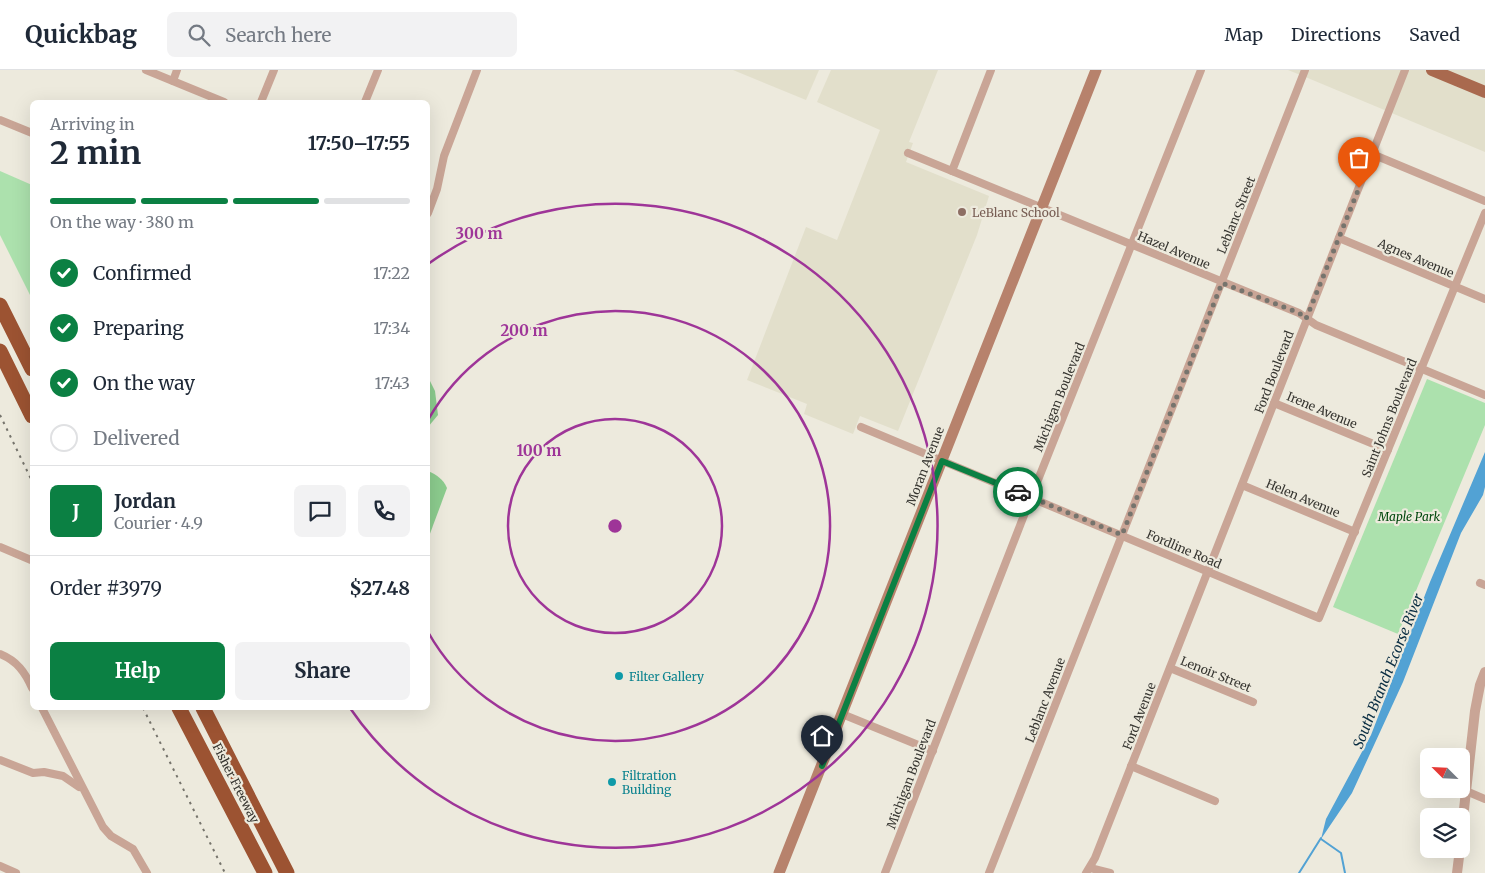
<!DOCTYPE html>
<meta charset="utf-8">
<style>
:root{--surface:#fff;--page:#f2f2f3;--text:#1f2937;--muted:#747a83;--line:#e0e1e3;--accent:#0b8043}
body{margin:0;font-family:Merriweather,serif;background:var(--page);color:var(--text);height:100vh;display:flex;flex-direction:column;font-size:19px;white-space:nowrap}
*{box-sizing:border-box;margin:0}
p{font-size:16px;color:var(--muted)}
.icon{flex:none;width:28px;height:28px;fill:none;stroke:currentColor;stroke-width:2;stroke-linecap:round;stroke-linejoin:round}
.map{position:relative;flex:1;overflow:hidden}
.sheet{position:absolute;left:30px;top:30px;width:400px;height:610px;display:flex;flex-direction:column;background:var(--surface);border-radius:8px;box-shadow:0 5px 20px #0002}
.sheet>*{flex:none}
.needle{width:32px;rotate:294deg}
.controls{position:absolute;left:1420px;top:678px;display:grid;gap:10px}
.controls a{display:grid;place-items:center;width:50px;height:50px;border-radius:8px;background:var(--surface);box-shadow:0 5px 20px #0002;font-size:25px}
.pin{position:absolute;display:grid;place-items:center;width:42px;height:42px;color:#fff;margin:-51px -21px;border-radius:50% 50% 50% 0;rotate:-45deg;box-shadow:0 0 5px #0007}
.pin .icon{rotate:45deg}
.courier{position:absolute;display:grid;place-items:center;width:50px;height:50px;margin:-25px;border:4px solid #0b8043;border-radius:50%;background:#fff;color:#222;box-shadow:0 1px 6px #0007}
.head em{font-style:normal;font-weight:700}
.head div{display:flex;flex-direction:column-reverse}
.head{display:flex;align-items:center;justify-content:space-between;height:85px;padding:0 20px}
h1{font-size:32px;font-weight:700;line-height:38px}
.bar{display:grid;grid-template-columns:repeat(4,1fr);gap:8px 5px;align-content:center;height:60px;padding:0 20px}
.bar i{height:6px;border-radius:4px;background:var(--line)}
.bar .current{background:var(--accent)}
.bar p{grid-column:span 4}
.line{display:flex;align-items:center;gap:12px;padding:0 20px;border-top:1px solid var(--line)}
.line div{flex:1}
.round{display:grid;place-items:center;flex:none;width:52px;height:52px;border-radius:8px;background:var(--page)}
ol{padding:0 20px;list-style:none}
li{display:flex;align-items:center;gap:15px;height:55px}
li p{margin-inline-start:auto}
li .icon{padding:5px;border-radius:50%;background:var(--accent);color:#fff;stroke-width:4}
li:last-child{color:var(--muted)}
li i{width:28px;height:28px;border:2px solid var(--line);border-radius:50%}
.action{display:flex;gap:10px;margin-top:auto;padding:10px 20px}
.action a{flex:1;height:58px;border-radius:8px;background:var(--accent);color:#fff;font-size:20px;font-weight:700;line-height:58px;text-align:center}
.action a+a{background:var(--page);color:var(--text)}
header{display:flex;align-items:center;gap:30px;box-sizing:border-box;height:70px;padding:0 25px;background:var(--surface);border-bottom:1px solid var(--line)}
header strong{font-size:24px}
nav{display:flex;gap:28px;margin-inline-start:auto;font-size:18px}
.search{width:350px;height:45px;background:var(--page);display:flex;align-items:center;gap:12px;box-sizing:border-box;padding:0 18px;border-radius:8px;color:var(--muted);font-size:19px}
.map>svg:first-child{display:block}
</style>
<header>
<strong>Quickbag</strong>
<div class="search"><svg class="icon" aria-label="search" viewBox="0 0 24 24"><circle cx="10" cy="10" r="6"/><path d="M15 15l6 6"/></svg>Search here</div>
<nav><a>Map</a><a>Directions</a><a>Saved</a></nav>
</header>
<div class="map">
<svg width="1485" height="803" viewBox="0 0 1485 803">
<rect width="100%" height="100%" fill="#edeadd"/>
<g fill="#e2dfcb">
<polygon points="733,0 819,0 806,30"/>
<polygon points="831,0 938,0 909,72 913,73 906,92 989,126 977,165 898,361 860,346 853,364 804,344 807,334 747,310 806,157 837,170 880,60 817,32"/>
<polygon points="1288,0 1485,0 1485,82 1303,6"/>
</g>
<g fill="#ace1ad">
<polygon points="0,101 32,115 32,229 0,165"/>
<polygon points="1427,309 1485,333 1485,355 1398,564 1333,537"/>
</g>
<g fill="#8ccc8e">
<polygon points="428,307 435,321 438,345 428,357"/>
<path d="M428,401C437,405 443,409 447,418L428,469Z"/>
</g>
<polygon fill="#52a2d4" points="1485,382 1485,417 1483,425 1461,463 1403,612 1352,723 1321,769 1326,749 1371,665 1430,512"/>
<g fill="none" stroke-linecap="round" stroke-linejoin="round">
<g stroke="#52a2d4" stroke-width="2">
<polyline points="1321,769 1341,783 1345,803"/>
<polyline points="1299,803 1321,768"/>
</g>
<g stroke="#c9a596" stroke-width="8">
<polyline points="146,0 224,32"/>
<polyline points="173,11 177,0"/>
<polyline points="261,32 274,0"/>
<polyline points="365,32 378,0"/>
<polyline points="0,50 32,63"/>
<polyline points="908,83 1299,243 1316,255 1485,325"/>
<polyline points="1372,84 1485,131"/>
<polyline points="952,101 991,0"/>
<polyline points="428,143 437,119 444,86 477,0"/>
<polyline points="1339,168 1485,229"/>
<polyline points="1274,333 1388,380"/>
<polyline points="861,357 1319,548 1485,143"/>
<polyline points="1242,415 1355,462"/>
<polyline points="0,477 31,490"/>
<polyline points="1480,513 1485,515"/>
<path d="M0,584C17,591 25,602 32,618"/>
<polyline points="1170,598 1253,632"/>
<polyline points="42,638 103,757 111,766 133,779 147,803"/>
<polyline points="842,644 933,681"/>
<polyline points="0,690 33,703 44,702 63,706 79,717"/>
<polyline points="1131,696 1215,731"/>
<polyline points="1466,721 1485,729"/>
<polyline points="0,796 16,803"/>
<polyline points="1090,798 1110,803"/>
<polyline points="885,803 1028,435 1201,0"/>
<polyline points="989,803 1305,0"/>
<polyline points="1086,803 1095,788 1405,0"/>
</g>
<g stroke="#c9a596" stroke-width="10">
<polyline points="1461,766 1475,641 1480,615 1485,602"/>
<polyline points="1457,803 1460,779"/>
</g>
<polyline stroke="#b7826c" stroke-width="11" points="779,803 1096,0"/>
<polyline stroke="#a9694e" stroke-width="12" points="1432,0 1485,22"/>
<g stroke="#9c5332" stroke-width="15">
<polyline points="0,235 32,299"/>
<polyline points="0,281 32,346"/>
<polyline points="179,638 265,803"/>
<polyline points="203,638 287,803"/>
</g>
<g stroke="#76746c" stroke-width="2" stroke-dasharray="2.5 5" stroke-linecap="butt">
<polyline points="0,345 32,411"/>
<polyline points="143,638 225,803"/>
</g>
</g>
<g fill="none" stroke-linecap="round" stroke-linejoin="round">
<polyline stroke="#76746d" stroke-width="5" stroke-dasharray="0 9" points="1018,422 1122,465 1222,213 1299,243 1306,249 1359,118"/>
<polyline stroke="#0b8043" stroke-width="6" points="822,696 942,391 1018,422"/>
</g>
<g fill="none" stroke="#9e3598" stroke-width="2.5">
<circle cx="615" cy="456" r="107"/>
<path d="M428 350A215 215 0 1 1 428 562"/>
<path d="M428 194A322 322 0 1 1 350 638"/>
</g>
<circle fill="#8d6e63" stroke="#edeadd" stroke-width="2" cx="962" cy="142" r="5"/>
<g fill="#0f9aa8" stroke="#edeadd" stroke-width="2">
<circle cx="619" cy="606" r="5"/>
<circle cx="612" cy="712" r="5"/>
</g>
<g text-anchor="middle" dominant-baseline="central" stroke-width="4.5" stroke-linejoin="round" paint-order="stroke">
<g font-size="12" fill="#785e54" stroke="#edeadd" text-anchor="start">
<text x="972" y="142">LeBlanc School</text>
</g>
<g font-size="12" fill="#363530" stroke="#edeadd">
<text transform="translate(1236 145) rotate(-68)">Leblanc Street</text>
<text transform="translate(1174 180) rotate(23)">Hazel Avenue</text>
<text transform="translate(1416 188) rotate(23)">Agnes Avenue</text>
<text transform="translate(1274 302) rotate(-69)">Ford Boulevard</text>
<text transform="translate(1059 327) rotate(-68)">Michigan Boulevard</text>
<text transform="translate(1322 340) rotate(23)">Irene Avenue</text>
<text transform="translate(1389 348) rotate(-68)">Saint Johns Boulevard</text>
<text transform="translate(925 396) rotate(-69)">Moran Avenue</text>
<text transform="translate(1303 428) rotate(23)">Helen Avenue</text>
<text transform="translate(1184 479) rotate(23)">Fordline Road</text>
<text transform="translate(1216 604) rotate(22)">Lenoir Street</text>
<text transform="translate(1045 630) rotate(-69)">Leblanc Avenue</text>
<text transform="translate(1139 646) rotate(-69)">Ford Avenue</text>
<text transform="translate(911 704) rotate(-69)">Michigan Boulevard</text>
<text transform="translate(236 713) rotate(63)">Fisher Freeway</text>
</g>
<g font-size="12" font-style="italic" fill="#00470d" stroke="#edeadd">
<text x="1409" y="446">Maple Park</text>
</g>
<g font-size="12" fill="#0d838f" stroke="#edeadd" text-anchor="start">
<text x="629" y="606">Filter Gallery</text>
<text x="622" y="705">Filtration<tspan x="622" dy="14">Building</tspan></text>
</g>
<g font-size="14" font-style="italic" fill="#092d42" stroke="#edeadd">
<text transform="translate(1388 601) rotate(-68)">South Branch Ecorse River</text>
</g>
</g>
<circle cx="615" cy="456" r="8" fill="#9e3598" stroke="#edeadd" stroke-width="2.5"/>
<g font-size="15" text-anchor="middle" font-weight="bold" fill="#9e3598" stroke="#edeadd" stroke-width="4.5" stroke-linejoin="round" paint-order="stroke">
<text x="479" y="169">300 m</text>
<text x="524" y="266">200 m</text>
<text x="539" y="386">100 m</text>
</g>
</svg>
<div class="controls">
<a><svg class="needle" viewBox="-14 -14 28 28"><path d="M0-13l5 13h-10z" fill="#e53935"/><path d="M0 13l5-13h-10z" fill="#747a83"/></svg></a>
<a><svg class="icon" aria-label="layers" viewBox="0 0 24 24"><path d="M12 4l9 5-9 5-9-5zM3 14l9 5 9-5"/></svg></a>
</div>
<div class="pin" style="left:1359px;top:118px;background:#ea580c"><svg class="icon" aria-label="bag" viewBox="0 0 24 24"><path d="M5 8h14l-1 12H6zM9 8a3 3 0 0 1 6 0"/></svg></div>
<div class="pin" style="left:822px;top:696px;background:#1f2937"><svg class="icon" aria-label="home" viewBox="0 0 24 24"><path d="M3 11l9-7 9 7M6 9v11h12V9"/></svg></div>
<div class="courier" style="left:1018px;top:422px"><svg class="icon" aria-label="car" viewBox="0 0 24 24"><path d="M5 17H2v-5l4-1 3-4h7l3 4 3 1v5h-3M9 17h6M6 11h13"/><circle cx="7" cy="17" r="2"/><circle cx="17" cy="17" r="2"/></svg></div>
<section class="sheet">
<div class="head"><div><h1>2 min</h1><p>Arriving in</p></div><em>17:50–17:55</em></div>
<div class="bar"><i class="current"></i><i class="current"></i><i class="current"></i><i></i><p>On the way · 380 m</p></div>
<ol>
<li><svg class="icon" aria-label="check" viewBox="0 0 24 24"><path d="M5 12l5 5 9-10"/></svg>Confirmed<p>17:22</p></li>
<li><svg class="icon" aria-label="check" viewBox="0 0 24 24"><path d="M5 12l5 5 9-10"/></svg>Preparing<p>17:34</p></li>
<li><svg class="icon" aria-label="check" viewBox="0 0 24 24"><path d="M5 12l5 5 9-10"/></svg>On the way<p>17:43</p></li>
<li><i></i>Delivered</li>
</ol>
<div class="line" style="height:90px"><b class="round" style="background:var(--accent);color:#fff">J</b><div><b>Jordan</b><p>Courier · 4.9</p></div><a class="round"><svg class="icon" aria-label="chat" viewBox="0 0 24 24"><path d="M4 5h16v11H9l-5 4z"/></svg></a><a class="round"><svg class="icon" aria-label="phone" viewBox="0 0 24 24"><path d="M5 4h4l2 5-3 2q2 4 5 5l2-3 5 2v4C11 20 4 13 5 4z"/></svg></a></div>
<div class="line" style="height:65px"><div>Order #3979</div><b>$27.48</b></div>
<div class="action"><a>Help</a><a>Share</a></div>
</section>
</div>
